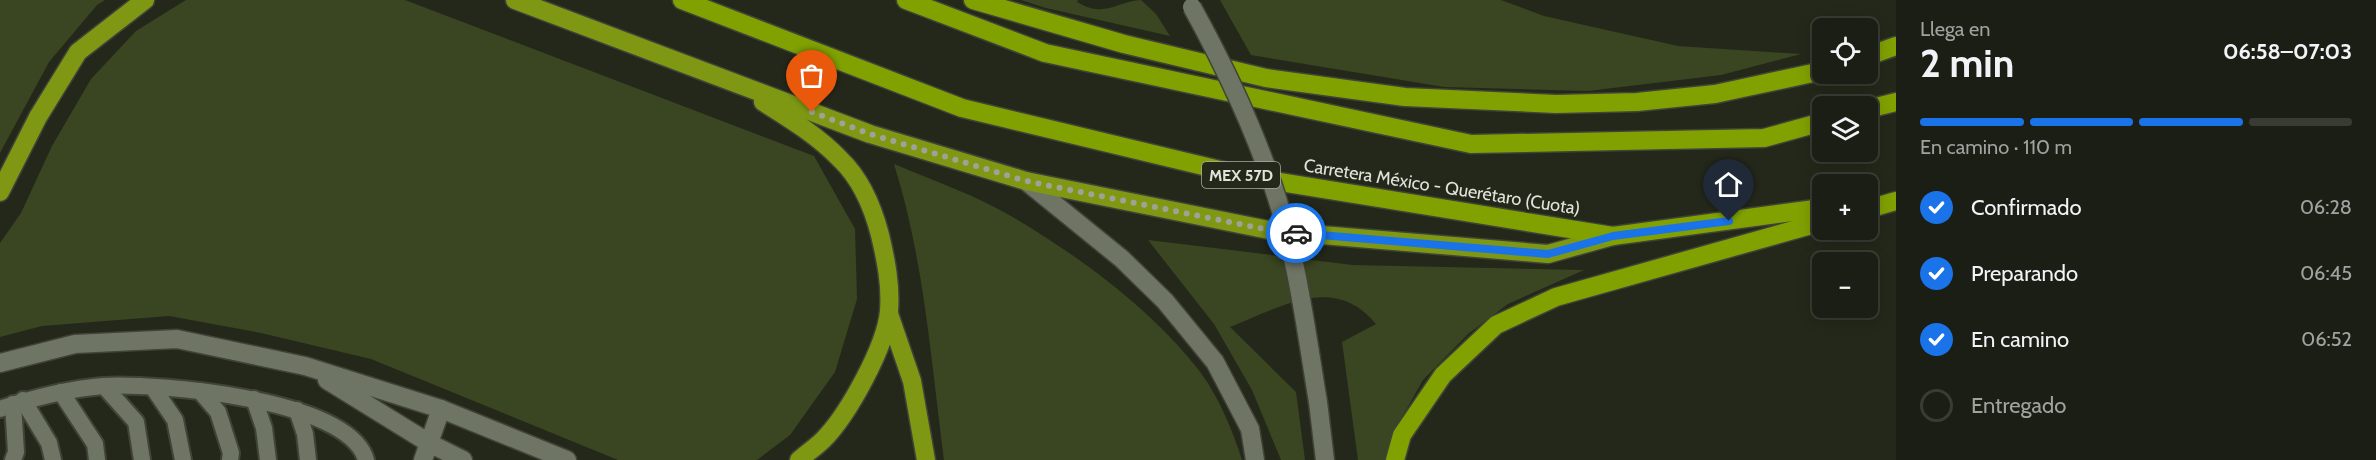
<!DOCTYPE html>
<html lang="es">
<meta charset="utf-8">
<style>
:root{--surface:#1b1e14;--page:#24271d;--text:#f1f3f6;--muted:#a0a2a0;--line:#393c34;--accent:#1a73e8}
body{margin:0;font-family:Cabin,sans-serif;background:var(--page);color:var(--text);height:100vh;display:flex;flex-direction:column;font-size:22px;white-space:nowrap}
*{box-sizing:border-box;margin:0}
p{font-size:20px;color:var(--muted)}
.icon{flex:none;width:33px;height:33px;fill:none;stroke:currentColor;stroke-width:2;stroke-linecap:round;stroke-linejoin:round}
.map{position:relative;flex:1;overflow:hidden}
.sheet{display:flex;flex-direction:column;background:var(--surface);width:480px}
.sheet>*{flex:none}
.controls{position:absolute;left:1812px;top:18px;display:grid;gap:12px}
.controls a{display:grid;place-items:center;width:66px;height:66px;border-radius:9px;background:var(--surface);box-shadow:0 3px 15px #0003,0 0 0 2px var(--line);font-size:30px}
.pin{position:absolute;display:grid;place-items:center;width:51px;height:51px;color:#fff;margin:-62px -26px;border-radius:50% 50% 50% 0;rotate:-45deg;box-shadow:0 0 6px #0007}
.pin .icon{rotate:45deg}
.courier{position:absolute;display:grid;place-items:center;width:60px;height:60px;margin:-30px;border:4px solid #1a73e8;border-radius:50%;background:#fff;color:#222;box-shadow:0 2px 8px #0007}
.overview em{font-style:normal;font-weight:700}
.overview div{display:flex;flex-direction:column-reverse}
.overview{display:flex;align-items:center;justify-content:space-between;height:102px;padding:0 24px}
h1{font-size:39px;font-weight:700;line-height:45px}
.bar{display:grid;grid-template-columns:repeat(4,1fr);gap:9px 6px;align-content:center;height:72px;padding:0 24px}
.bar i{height:8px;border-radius:4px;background:var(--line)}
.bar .selected{background:var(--accent)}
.bar p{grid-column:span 4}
ol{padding:0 24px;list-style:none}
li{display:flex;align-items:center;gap:18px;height:66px}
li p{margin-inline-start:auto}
li .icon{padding:6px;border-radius:50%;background:var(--accent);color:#fff;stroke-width:4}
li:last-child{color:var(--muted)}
li i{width:33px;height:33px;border:3px solid var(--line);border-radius:50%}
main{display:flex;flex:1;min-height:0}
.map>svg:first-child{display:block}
</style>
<main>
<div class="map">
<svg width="1896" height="460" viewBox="0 0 1896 460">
<rect width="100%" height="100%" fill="#24281a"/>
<g fill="#3a4521">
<polygon points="0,0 105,0 97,5 49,62 0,153"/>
<polygon points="186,0 405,0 814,156 855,229 857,299 835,372 790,435 757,460 618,460 371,359 261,333 169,316 42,326 0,337 0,243 21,213 52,146 91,79 136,31"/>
<path d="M1021,0H1078L1077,2C1082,5 1090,9 1096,9C1112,11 1126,0 1141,0L1156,14L1170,36L1046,8Z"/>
<polygon points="1220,0 1501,0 1544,16 1678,46 1801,54 1721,75 1588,91 1444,87 1251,55"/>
<path d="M894,164C932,180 975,195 1011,216C1078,255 1154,311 1201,373C1219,398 1233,431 1242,460H944C931,361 924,259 894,164Z"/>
<path d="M1148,240L1353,265L1584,270L1508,304L1468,334L1423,380L1397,426L1385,460H1358L1342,342L1376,324C1334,273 1281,307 1230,327L1296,392L1305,460H1281L1252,390L1214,324Z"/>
</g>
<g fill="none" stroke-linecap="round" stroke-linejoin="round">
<defs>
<g id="service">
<polyline points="104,386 136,422 142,460"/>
<polyline points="154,389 175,420 183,460"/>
<polyline points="200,391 218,412 231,453 230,460"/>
<polyline points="61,392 95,444 97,460"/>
<polyline points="254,399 264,428 268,460"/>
<polyline points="23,400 49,443 53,460"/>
<path d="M0,409C33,398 67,389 103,386C156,383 349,398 366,460"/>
<polyline points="297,410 305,434 308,460"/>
<polyline points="13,460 16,452 13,404"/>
</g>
<g id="minor">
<polyline points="0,363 75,344 177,339 305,366 441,409 567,460"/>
<polyline points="327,380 429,443 463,460"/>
<polyline points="423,460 441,409"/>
</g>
<g id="tertiary">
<polyline points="1026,181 1122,259 1165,301 1215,362 1250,429 1255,460"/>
<polyline points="1318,402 1325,460"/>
</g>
<g id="trunk">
<polyline points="515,0 870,134 1026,181 1274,231 1548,254 1613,236"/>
<path d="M763,102C790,119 818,136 840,159C860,178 873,208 880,235C886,260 891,285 889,311C886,346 848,415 823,440C816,447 807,453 799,460"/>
<polyline points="0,192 38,117 78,52 145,0"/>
<polyline points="889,314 912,381 926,460"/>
</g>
<g id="motorway">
<polyline points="682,0 962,108 1249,177 1613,236 1822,208"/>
<polyline points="906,0 1045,53 1471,144 1764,138 1822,122"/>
<polyline points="973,0 1124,44 1266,78 1405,97 1556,104 1637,102 1715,94 1822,71"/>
<polyline points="1868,56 1896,46"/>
<polyline points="1868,109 1896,102"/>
<polyline points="1868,209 1896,201"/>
<polyline points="1395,460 1402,435 1443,375 1496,325 1556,297 1822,222"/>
</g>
</defs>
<use href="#service" stroke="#404338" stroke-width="20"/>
<use href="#minor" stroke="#404338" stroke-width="21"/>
<use href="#tertiary" stroke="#404338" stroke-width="21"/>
<use href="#trunk" stroke="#404338" stroke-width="21"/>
<use href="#motorway" stroke="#404338" stroke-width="21"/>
<use href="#service" stroke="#6f7564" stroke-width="16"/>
<use href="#minor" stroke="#6f7564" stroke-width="18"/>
<use href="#tertiary" stroke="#6f7564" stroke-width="18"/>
<use href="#trunk" stroke="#7e9814" stroke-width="18"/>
<use href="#motorway" stroke="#81a100" stroke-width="18"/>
<defs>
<path id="tertiary-bridge" d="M1192,7C1224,65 1252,124 1273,186C1297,256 1306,330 1318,402"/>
</defs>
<use href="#tertiary-bridge" stroke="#404338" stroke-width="21" stroke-linecap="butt"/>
<use href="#tertiary-bridge" stroke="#6f7564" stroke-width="18"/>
</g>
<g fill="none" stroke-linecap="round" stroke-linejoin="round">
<polyline stroke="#9ea297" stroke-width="6" stroke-dasharray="0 10.8" points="812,112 870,134 1026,181 1274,231 1296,233"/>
<polyline stroke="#1a73e8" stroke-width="8" points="1296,233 1548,254 1613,236 1729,221"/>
</g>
<g text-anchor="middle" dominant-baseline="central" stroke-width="6" stroke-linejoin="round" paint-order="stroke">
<rect fill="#24281a" stroke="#a8aba0" stroke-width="1.5" x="1202" y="162" width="78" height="26" rx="4.5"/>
<g font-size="16" font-weight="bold" fill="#e0e3da">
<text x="1241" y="175">MEX 57D</text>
</g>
<g font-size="18" fill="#e0e3da" stroke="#24281a">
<text transform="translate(1442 187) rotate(9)">Carretera México - Querétaro (Cuota)</text>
</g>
</g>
</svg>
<div class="controls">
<a><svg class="icon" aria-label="locate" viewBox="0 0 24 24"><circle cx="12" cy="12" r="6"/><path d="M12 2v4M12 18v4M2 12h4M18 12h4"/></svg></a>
<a><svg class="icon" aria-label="layers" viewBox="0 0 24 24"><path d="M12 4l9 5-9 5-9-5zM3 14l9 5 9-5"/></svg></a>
<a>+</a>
<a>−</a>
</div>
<div class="pin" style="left:812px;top:112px;background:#ea580c"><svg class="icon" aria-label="bag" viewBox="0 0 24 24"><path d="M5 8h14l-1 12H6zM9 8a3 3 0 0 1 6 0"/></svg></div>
<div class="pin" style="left:1729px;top:221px;background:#1f2937"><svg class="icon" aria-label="home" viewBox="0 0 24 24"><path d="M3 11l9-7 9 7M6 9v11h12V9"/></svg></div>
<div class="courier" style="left:1296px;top:233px"><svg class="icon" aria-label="car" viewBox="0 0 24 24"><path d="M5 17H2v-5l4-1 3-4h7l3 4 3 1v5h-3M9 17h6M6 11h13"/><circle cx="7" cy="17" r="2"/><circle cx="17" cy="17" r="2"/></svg></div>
</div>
<section class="sheet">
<div class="overview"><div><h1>2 min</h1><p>Llega en</p></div><em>06:58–07:03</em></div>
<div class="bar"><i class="selected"></i><i class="selected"></i><i class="selected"></i><i></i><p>En camino · 110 m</p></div>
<ol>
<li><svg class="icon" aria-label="check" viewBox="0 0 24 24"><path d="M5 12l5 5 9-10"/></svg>Confirmado<p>06:28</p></li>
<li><svg class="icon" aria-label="check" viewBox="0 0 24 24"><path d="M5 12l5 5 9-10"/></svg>Preparando<p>06:45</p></li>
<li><svg class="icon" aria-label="check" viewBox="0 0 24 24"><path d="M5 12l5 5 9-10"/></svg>En camino<p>06:52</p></li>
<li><i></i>Entregado</li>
</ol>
</section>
</main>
